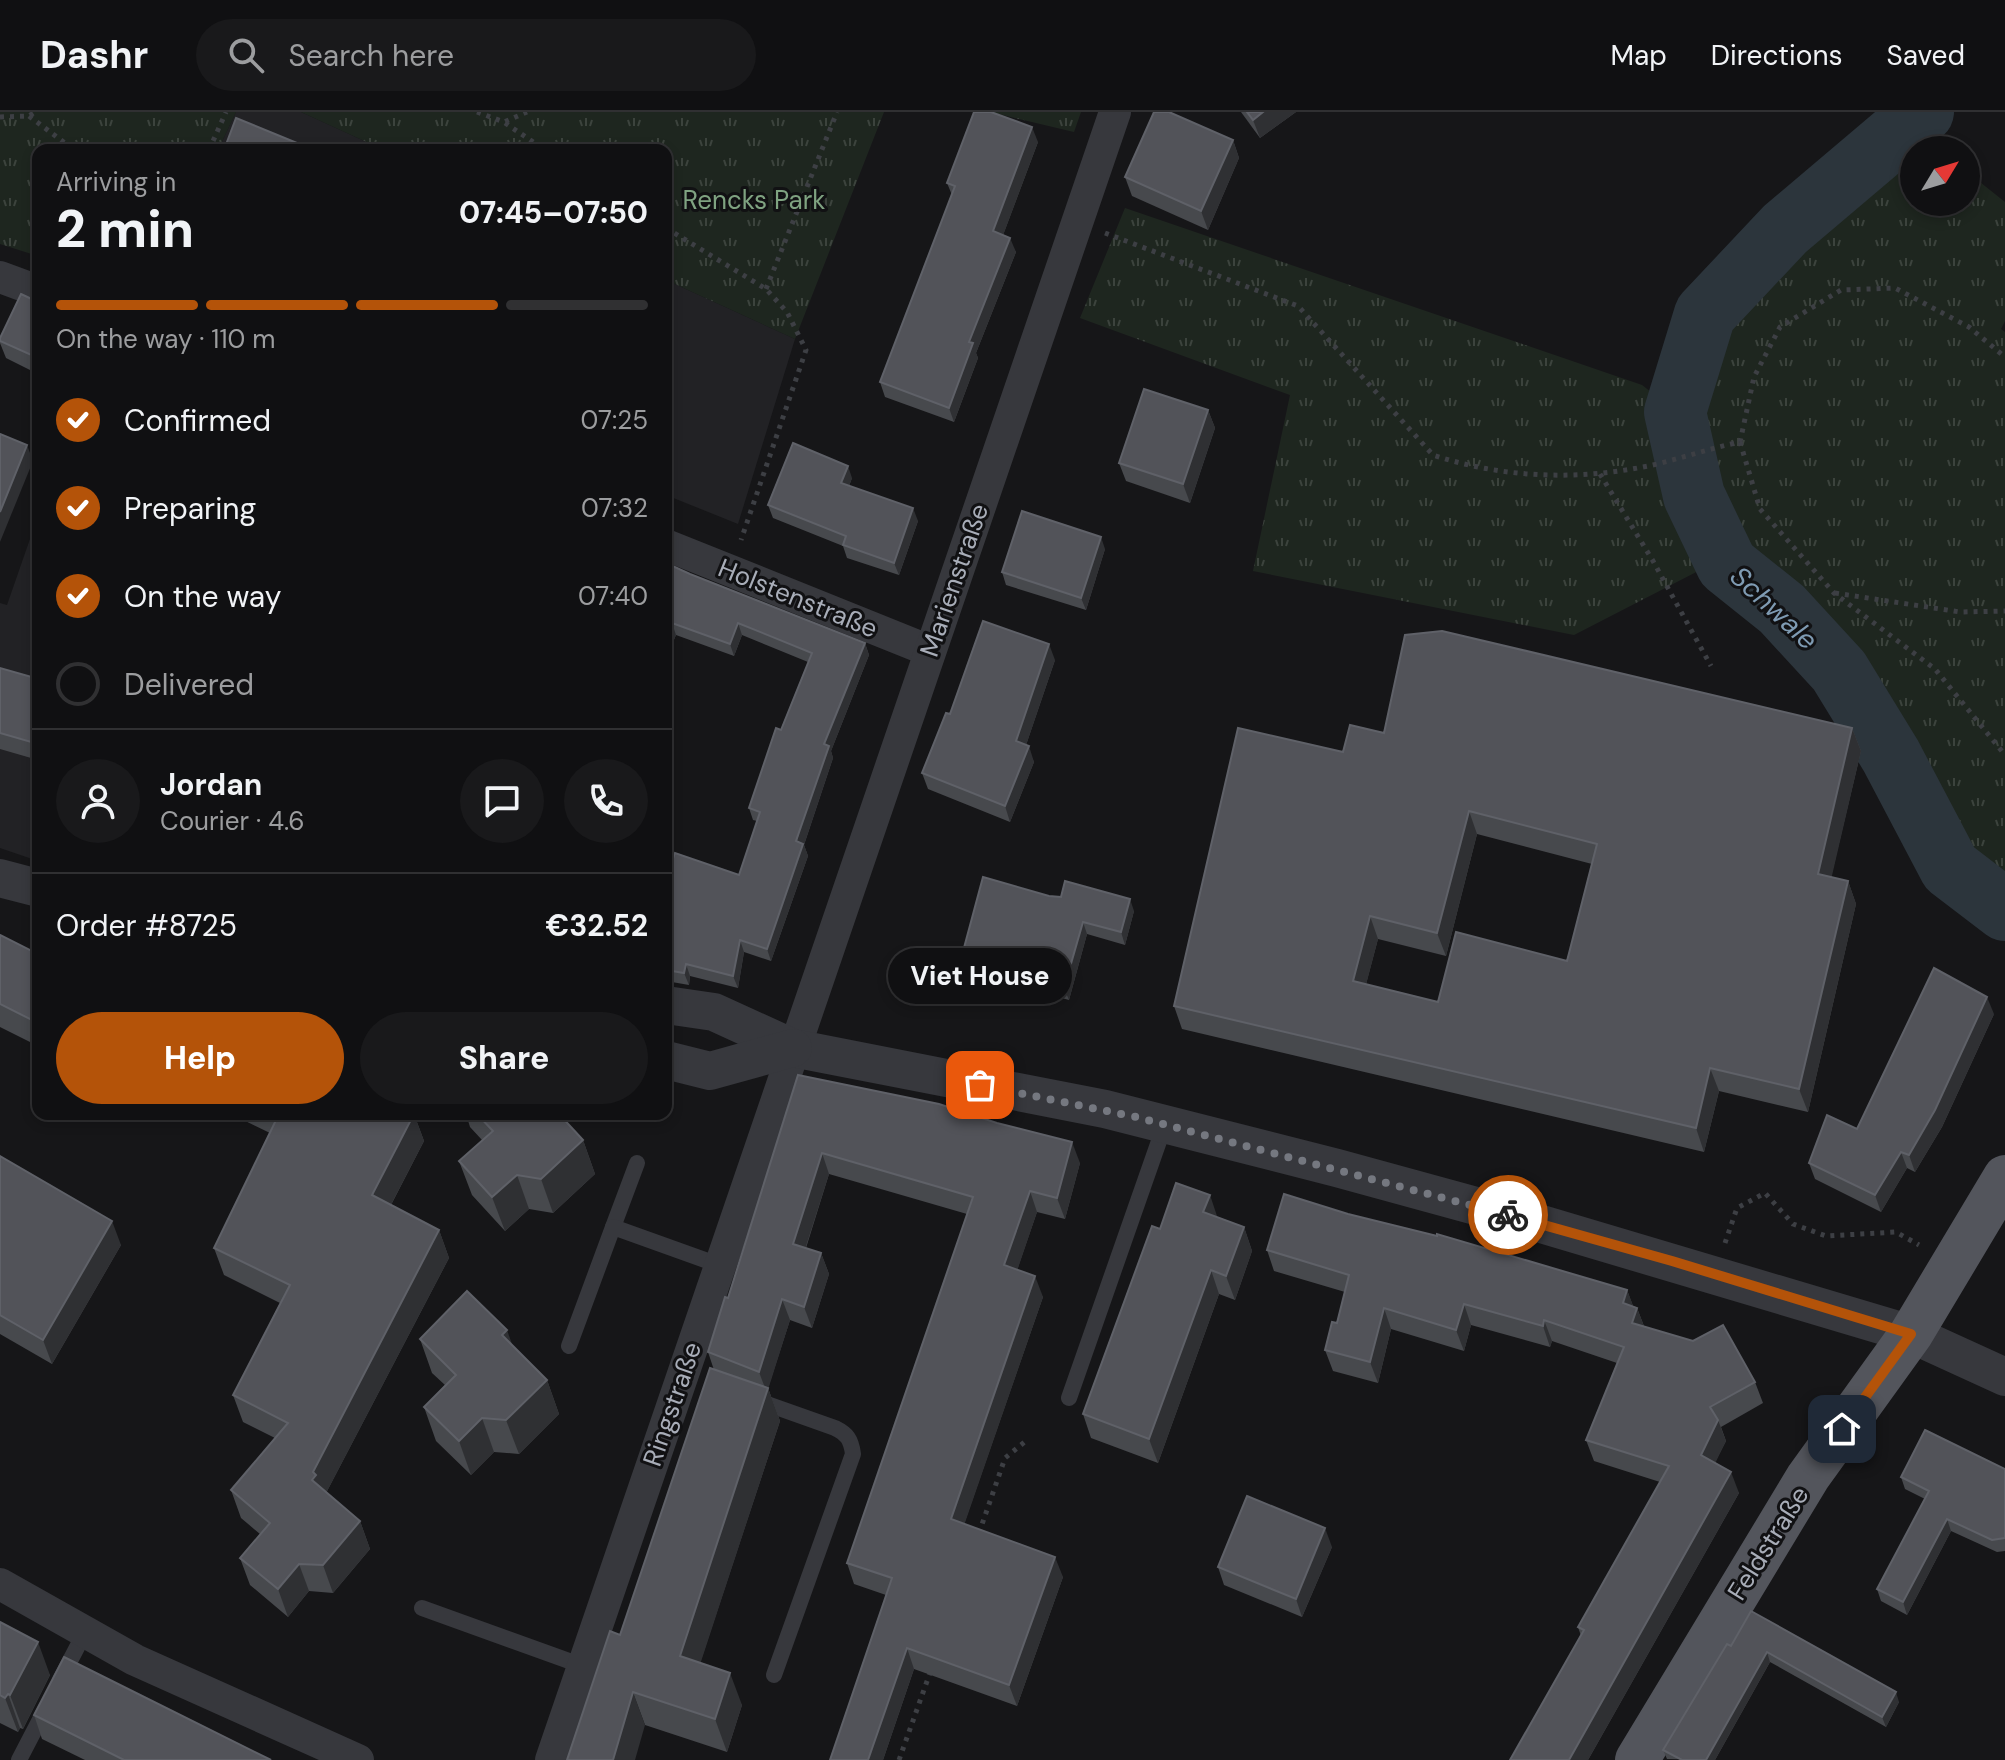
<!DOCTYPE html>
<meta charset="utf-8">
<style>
:root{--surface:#101012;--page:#19191b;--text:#f1f3f6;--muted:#9c9d9f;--line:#303032;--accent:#b45309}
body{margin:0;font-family:"DM Sans",sans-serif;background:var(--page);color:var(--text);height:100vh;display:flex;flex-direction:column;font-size:30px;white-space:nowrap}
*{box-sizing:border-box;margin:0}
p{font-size:26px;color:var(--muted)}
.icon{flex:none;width:44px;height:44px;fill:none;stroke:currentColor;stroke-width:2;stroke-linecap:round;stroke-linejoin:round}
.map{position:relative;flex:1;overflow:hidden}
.sheet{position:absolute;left:32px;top:32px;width:640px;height:976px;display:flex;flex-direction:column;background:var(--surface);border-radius:16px;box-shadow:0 4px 12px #0003,0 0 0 2px var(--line)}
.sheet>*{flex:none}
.needle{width:52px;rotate:52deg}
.tools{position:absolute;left:1900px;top:24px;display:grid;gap:16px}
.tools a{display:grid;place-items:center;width:80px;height:80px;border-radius:50%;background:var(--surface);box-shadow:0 4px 12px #0003,0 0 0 2px var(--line);font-size:40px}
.pin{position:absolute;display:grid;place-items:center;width:68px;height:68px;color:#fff;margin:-34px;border-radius:16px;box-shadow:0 4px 12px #0006}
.courier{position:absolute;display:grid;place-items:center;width:80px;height:80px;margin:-40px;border:6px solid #b45309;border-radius:50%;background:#fff;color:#222;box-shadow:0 2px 10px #0007}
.bubble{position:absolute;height:56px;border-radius:28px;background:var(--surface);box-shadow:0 4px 12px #0003,0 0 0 2px var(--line);font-size:26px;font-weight:800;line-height:56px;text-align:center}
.head em{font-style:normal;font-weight:800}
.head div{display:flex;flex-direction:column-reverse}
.head{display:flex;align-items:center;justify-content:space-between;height:136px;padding:0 24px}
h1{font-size:52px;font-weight:800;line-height:60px}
.bar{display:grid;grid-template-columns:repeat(4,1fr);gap:12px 8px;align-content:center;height:96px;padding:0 24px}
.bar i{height:10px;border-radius:6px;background:var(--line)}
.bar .current{background:var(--accent)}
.bar p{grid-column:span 4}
.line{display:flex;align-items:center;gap:20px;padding:0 24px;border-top:2px solid var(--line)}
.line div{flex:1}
.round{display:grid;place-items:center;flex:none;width:84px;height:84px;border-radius:42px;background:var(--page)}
ol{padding:0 24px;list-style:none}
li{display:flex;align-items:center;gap:24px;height:88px}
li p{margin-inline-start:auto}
li .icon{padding:8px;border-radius:50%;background:var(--accent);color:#fff;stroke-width:4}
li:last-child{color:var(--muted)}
li i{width:44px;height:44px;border:4px solid var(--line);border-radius:50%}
.action{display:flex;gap:16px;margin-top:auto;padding:16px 24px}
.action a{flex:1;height:92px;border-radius:48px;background:var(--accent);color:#fff;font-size:32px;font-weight:800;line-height:92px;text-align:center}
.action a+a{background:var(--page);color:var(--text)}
header{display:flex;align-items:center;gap:48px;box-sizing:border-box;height:112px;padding:0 40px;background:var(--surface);border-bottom:2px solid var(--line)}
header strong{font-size:38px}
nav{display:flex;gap:44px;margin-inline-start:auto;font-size:28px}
.search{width:560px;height:72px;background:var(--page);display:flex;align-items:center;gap:20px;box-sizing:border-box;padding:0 28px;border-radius:44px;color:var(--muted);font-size:30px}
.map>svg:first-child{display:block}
</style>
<header>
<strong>Dashr</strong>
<div class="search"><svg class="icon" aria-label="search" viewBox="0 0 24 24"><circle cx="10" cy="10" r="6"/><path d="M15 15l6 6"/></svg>Search here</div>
<nav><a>Map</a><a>Directions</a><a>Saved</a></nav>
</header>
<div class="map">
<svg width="2005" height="1648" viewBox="0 0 2005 1648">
<defs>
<pattern id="park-tufts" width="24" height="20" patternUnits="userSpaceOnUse" patternTransform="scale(2)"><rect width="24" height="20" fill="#1e261f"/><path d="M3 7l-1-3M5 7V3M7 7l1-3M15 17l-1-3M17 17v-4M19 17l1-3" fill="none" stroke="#3c433d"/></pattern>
</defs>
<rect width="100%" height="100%" fill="#161618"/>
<g fill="#222225">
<polygon points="236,0 301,0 384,38 218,38"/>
<polygon points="666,168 795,227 738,412 666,383"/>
<polygon points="38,404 38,749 0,736 0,491 7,493"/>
</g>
<g fill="url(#park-tufts)">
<polygon points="0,0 236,0 218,38 38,38 38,144 0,132"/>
<polygon points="301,0 884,0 795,227 666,168 666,38 384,38"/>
<polygon points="990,0 1081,0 1074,20"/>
<polygon points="1908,13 1940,38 1914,38 1914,90 1966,90 1966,59 2005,90 2005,209 2001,217 2005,220 2005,819 1925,752 1877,640 1828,560 1704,456 1574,523 1253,459 1290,283 1080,206 1125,96 1642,273 1675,299 1705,202 1785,117"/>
</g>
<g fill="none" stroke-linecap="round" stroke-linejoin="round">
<polyline stroke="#2c353c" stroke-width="62" points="1923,0 1785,117 1705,202 1675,300 1694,384 1727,453 1782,497 1839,559 1891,644 1950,756 2005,798"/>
<g stroke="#3d3f44" stroke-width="5" stroke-dasharray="4 6" stroke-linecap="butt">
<polyline points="477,0 504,10 527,0"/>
<polyline points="29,4 74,38"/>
<polyline points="0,5 29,4 35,0"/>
<polyline points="505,11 545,38"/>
<polyline points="209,38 226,0"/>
<polyline points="666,116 766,177 787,200 806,238 741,428"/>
<path d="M1105,121L1298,194L1433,343C1505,367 1583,369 1657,352C1685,345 1712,336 1740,330L1754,265L1780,215L1841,178L1895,176L1969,215L2005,245"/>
<polyline points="766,177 837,0"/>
<polyline points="1740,330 1760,397 1834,481 1935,557 2005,643"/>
<polyline points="1600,362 1653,449 1711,554"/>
<polyline points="1835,481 1960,500 2005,499"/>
<polyline points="1725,1131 1737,1096 1765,1081 1793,1112 1826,1124 1896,1120 1919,1133"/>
<polyline points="979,1421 1005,1346 1027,1328"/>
<polyline points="899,1648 931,1558"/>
</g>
<g stroke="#37383d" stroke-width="16">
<polyline points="613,1115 637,1051"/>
<polyline points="569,1234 613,1115 719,1153"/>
<polyline points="1069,1286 1165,1012"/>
<path d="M756,1288L835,1316C847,1322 851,1327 853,1342L774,1563"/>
<polyline points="422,1496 583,1554"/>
<polyline points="60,1568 85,1520"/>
<polyline points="19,1648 46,1596"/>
</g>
<g stroke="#37383d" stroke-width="32">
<polyline points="0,165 38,179"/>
<polyline points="666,433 930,539"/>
<polyline points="0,1472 135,1548 358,1648"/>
<polyline points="551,1648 1115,0"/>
</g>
<g stroke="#37383d" stroke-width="38">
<polyline points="0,766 38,776"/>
<polyline points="666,893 714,900 793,936 1105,997 1337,1056 1538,1111 1911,1222 2005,1265"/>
<polyline points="666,948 710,959 793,936"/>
</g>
<polyline stroke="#53555c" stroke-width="44" points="1637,1648 1808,1365 1911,1222 2005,1065"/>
</g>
<g fill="#47494d" fill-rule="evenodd">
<polygon points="1241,0 1296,0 1260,26"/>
<polygon points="1233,28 1239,46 1208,118 1132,84 1125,65"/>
<polygon points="1038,30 1003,123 1016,140 976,241 978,246 954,310 885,285 880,270 952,83 947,71"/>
<polygon points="38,190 38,262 6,246 0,231 0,226"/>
<polygon points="1208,298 1215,316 1190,391 1126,369 1119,351"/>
<polygon points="852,366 849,374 918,409 899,463 847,446 843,434 773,406 768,393"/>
<polygon points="1105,437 1086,498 1006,473 1002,460"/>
<polygon points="666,451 690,462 865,531 869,543 831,639 833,646 804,733 808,744 771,849 744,840 738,876 690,864 689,873 666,869 666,819 667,814 666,814 666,767 739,763 757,709 753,708 749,696 808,550 742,523 734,544 676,523 666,546"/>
<polygon points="1055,548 1026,633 1034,650 1010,710 928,677 922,661 950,602"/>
<polygon points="38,555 38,648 0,637 0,556 35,566"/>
<path d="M1852,616L1861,639L1831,765L1848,769L1856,792L1808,1000L1719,979L1704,1040L1182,917L1174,894L1343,640L1384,621ZM1477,722L1592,752L1567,849L1438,890L1366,872L1378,827L1446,844Z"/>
<polygon points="1049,784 1134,799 1125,833 1087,822 1069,888 965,859 961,847"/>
<polygon points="0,823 38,842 38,934 0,915"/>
<polygon points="1994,902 1942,1015 1915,1060 1907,1056 1881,1100 1815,1067 1809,1051 1857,1017"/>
<polygon points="798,963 1080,1051 1065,1107 1037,1100 1017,1158 1043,1185 964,1412 1063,1465 1017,1594 914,1557 883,1648 830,1648 886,1483 854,1472 847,1451 967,1102 829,1062 806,1136 821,1141 829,1162 812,1216 790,1208 768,1276 780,1309 700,1551 742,1593 727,1640 645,1613 610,1519 620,1523 714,1258 708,1240 728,1186"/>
<polygon points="231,1002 414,1002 424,1029 391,1093 439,1118 449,1146 326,1381 360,1409 370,1437 333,1481 309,1479 288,1505 250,1473 240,1446 260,1422 241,1406 231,1378 275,1326 243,1310 233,1283 280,1191 224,1163 214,1136 270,1021"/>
<polygon points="466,1002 559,1002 583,1028 595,1062 553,1101 529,1097 505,1119 472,1083 459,1049 482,1028 470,1015"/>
<polygon points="0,1044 121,1133 52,1252 0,1222"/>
<polygon points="1348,1102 1627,1178 1633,1194 1637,1196 1644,1214 1755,1270 1763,1291 1721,1315 1726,1329 1715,1350 1739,1381 1588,1648 1510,1648 1581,1524 1578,1515 1660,1370 1594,1349 1586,1328 1617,1251 1552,1229 1550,1235 1471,1213 1464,1239 1391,1217 1378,1271 1333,1259 1325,1238 1337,1211 1345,1180 1274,1159 1267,1138"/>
<polygon points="1218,1105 1244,1115 1252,1139 1235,1188 1219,1182 1158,1351 1091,1326 1083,1302 1160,1117"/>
<polygon points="420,1227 512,1233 547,1268 559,1302 519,1342 494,1340 471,1363 436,1329 424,1295 445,1273 432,1261"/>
<polygon points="2005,1357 2005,1439 1997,1440 1951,1419 1907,1503 1881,1489 1877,1477 1925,1387 1905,1377 1901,1365"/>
<polygon points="1332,1435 1302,1505 1224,1473 1218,1455"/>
<polygon points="1751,1499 1899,1590 1886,1615 1770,1550 1715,1648 1667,1647 1663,1638 1731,1534"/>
<polygon points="0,1510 50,1563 23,1617 20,1616 18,1620 0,1611"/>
<polygon points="34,1603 271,1648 85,1648 42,1627"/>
</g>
<g fill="#2f3033">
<polygon points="1263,0 1296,0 1260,26 1253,8"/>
<polygon points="1032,15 1038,30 999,134 993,119"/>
<polygon points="1233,28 1239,46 1208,118 1201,99"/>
<polygon points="1010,126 1016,140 976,241 978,246 954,310 949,296 969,230"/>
<polygon points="1208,298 1215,316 1190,391 1183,372"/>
<polygon points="27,333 33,349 0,430 0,400"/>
<polygon points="848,354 852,366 845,384 841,371"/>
<polygon points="913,396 918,409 899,463 894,451"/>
<polygon points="1101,425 1105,437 1086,498 1081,486"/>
<polygon points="672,511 676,523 666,546 666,524"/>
<polygon points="738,511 742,523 734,544 730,532"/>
<polygon points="865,531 869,543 831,639 833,646 804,733 808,744 771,849 767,837 824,632"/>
<polygon points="1049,532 1055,548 1022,645 1016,629"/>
<polygon points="1852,616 1861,639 1827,785 1818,762"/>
<polygon points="1029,634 1034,650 1010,710 1005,694"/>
<polygon points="666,665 669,674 666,684"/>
<polygon points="1469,699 1477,722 1446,844 1437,821"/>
<polygon points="1848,769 1856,792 1808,1000 1799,977"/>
<polygon points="1130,787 1134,799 1125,833 1121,820"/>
<polygon points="1370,804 1378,827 1361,892 1353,869"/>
<polygon points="1083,810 1087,822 1069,888 1064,876"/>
<polygon points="740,828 744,840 738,876 733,864"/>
<polygon points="686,852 690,864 689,873 684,861"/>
<polygon points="1987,885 1994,902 1942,1015 1915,1060 1909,1043"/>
<polygon points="1710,956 1719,979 1704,1040 1696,1016"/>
<polygon points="414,1002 424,1029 382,1110 372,1083"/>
<polygon points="583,1028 595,1062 553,1101 541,1067"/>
<polygon points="1072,1030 1080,1051 1065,1107 1057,1086"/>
<polygon points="1901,1040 1907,1056 1881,1100 1875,1083"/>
<polygon points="822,1041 829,1062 800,1153 793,1132"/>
<polygon points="517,1063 529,1097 505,1119 492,1085"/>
<polygon points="1030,1079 1037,1100 1012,1174 1004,1153"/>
<polygon points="1210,1083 1218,1107 1203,1100"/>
<polygon points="112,1109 121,1133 52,1252 43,1228"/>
<polygon points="1244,1115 1252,1139 1235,1188 1226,1164"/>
<polygon points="439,1118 449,1146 324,1385 312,1368 313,1360"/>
<polygon points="821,1141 829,1162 812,1216 804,1195"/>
<polygon points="1211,1158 1219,1182 1158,1351 1149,1327"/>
<polygon points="1035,1164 1043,1185 959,1428 951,1407"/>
<polygon points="1627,1178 1635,1199 1623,1191"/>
<polygon points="782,1187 790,1208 767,1281 759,1260"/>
<polygon points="1464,1192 1471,1213 1464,1239 1456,1218"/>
<polygon points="1384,1196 1391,1217 1378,1271 1370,1250"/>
<polygon points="1637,1196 1645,1217 1632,1211"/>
<polygon points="1544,1208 1552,1229 1550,1235 1543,1214"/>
<polygon points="507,1218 519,1252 502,1223"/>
<polygon points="547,1268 559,1302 519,1342 506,1308"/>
<polygon points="768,1276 780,1309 692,1577 680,1544"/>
<polygon points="482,1306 494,1340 471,1363 459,1329"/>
<polygon points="1718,1308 1726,1329 1709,1364 1701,1343"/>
<polygon points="1731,1360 1739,1381 1588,1648 1569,1648"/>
<polygon points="1947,1407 1951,1419 1907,1503 1903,1490"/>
<polygon points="360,1409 370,1437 333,1481 323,1453"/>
<polygon points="1325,1416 1332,1435 1302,1505 1296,1487"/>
<polygon points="1055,1445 1063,1465 1017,1594 1009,1573"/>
<polygon points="299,1452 309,1479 288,1505 278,1477"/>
<polygon points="38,1530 50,1563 23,1617 10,1583"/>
<polygon points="907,1536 914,1557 883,1648 868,1648"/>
<polygon points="1767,1540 1770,1550 1715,1648 1706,1648"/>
<polygon points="730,1561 742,1593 727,1640 715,1607"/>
<polygon points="633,1580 645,1613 635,1648 613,1648"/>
<polygon points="1896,1580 1899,1590 1886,1615 1882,1605"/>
<polygon points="8,1582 20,1616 18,1620 5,1586"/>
</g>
<g fill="#525359" stroke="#5f6168" stroke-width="2" fill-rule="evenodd">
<polygon points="974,0 991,0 1032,15 993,119 1010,126 969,230 973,231 949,296 880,270 955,74 947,71"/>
<polygon points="1154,0 1169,0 1233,28 1201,99 1125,65"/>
<polygon points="1247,0 1263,0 1253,8"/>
<polygon points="236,6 314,38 224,38"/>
<polygon points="21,182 38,190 38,246 0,229 0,226"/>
<polygon points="1144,277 1208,298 1183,372 1119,351"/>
<polygon points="0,322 27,333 0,400"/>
<polygon points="793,331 848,354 841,371 913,396 894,451 843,433 846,424 768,393"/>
<polygon points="1022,399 1101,425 1081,486 1002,460"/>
<polygon points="666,451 690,462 865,531 824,632 829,634 796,729 803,732 767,837 740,828 733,864 686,852 684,861 666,858 666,819 669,804 666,803 666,767 675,741 739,763 760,700 749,696 776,616 781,618 812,541 738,511 730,532 672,511 666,524"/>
<polygon points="983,509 1049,532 1016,629 1029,634 1005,694 922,661 946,601 950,602"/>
<path d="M1442,519L1852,616L1818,762L1848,769L1799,977L1710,956L1696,1016L1174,894L1238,616L1343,640L1350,613L1384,621L1405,523ZM1469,699L1597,732L1567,849L1456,820L1438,890L1353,869L1370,804L1437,821Z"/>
<polygon points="38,555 38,632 0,621 0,556 35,566"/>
<polygon points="983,765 1049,784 1061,785 1065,769 1130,787 1121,820 1083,810 1064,876 961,847"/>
<polygon points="0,823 38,842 38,911 0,892"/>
<polygon points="1934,856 1987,885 1935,998 1909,1043 1901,1040 1875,1083 1809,1051 1827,1003 1857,1017"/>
<polygon points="798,963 939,992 997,1011 1072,1030 1057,1086 1030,1079 1004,1153 1035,1164 951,1407 1055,1445 1009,1573 907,1536 868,1648 830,1648 892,1466 847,1451 973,1085 822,1041 793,1132 821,1141 804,1195 782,1187 759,1260 708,1240 725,1185 728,1186"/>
<polygon points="275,1002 414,1002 372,1083 439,1118 313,1360 316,1363 312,1368 360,1409 323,1453 299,1452 278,1477 240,1446 270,1411 231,1378 288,1311 233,1283 290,1173 214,1136 278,1004"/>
<polygon points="477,1002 559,1002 583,1028 541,1067 517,1063 492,1085 459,1049 493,1019"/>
<polygon points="0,1044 112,1109 43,1228 0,1203"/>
<polygon points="1176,1071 1210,1083 1203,1100 1244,1115 1226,1164 1211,1158 1149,1327 1083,1302 1152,1114 1160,1117"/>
<polygon points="1284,1082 1348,1102 1437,1124 1437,1122 1627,1178 1623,1191 1637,1196 1632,1211 1693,1229 1723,1213 1755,1270 1710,1295 1718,1308 1701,1343 1731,1360 1569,1648 1510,1648 1584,1518 1578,1515 1669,1354 1586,1328 1624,1235 1544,1208 1543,1214 1464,1192 1456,1218 1384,1196 1370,1250 1325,1238 1332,1210 1337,1211 1349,1163 1267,1138"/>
<polygon points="467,1179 507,1218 502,1223 547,1268 506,1308 482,1306 459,1329 424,1295 456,1263 420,1227"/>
<polygon points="710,1256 768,1276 680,1544 730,1561 715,1607 633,1580 613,1648 567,1648 610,1519 620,1523"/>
<polygon points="1925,1318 2005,1357 2005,1426 1992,1428 1947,1407 1903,1490 1877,1477 1929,1379 1901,1365"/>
<polygon points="1247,1384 1325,1416 1296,1487 1218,1455"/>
<polygon points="1751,1499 1896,1580 1882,1605 1767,1540 1706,1648 1682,1648 1663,1638 1727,1532 1731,1534"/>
<polygon points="0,1510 38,1530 10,1583 8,1582 5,1586 0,1583"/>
<polygon points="64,1545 271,1648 124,1648 34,1603"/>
</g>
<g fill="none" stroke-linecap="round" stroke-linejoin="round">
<polyline stroke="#757880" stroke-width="8" stroke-dasharray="0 14.4" points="980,973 1136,1005 1508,1103"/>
<polyline stroke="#b45309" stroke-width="10" points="1508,1103 1672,1149 1911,1222 1842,1317"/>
</g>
<g text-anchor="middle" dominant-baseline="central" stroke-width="6" stroke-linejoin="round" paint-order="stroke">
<g font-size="26" fill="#7fa381" stroke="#111113">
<text x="754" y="88">Rencks Park</text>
</g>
<g font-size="26" fill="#a8adb8" stroke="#111113">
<text transform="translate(954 468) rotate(-71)">Marienstraße</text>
<text transform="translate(798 486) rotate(22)">Holstenstraße</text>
<text transform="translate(672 1292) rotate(-71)">Ringstraße</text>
<text transform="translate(1768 1431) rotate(-58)">Feldstraße</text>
</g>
<g font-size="28" font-style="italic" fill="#7f9bb3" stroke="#111113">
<text transform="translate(1774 496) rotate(43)">Schwale</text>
</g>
</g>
</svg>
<div class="tools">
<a><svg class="needle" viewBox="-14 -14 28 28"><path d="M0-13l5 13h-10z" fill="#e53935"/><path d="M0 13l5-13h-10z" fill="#9c9d9f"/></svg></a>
</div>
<div class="pin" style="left:980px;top:973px;background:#ea580c"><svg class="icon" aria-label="bag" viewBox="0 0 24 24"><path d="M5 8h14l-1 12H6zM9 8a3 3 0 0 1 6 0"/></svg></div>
<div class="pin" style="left:1842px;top:1317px;background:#1f2937"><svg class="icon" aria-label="home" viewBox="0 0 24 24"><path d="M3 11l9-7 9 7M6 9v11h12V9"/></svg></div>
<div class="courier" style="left:1508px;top:1103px"><svg class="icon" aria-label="bike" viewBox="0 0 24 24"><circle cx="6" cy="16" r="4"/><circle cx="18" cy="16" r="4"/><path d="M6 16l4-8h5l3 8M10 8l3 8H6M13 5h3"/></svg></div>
<div class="bubble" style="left:888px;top:836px;width:184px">Viet House</div>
<section class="sheet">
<div class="head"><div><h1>2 min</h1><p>Arriving in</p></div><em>07:45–07:50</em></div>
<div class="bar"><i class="current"></i><i class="current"></i><i class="current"></i><i></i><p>On the way · 110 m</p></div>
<ol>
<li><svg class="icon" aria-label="check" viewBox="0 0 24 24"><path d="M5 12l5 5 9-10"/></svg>Confirmed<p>07:25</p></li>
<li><svg class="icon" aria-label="check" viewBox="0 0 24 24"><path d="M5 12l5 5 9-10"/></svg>Preparing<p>07:32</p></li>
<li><svg class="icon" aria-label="check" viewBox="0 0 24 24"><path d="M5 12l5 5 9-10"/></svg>On the way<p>07:40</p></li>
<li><i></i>Delivered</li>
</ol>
<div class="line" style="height:144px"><a class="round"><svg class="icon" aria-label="person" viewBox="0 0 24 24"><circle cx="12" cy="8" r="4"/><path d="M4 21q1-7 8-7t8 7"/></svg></a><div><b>Jordan</b><p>Courier · 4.6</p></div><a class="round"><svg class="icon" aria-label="chat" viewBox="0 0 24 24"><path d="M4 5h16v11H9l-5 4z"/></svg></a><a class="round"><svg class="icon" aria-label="phone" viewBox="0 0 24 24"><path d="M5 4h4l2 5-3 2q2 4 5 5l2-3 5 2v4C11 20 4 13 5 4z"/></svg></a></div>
<div class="line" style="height:104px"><div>Order #8725</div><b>€32.52</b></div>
<div class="action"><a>Help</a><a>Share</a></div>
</section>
</div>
